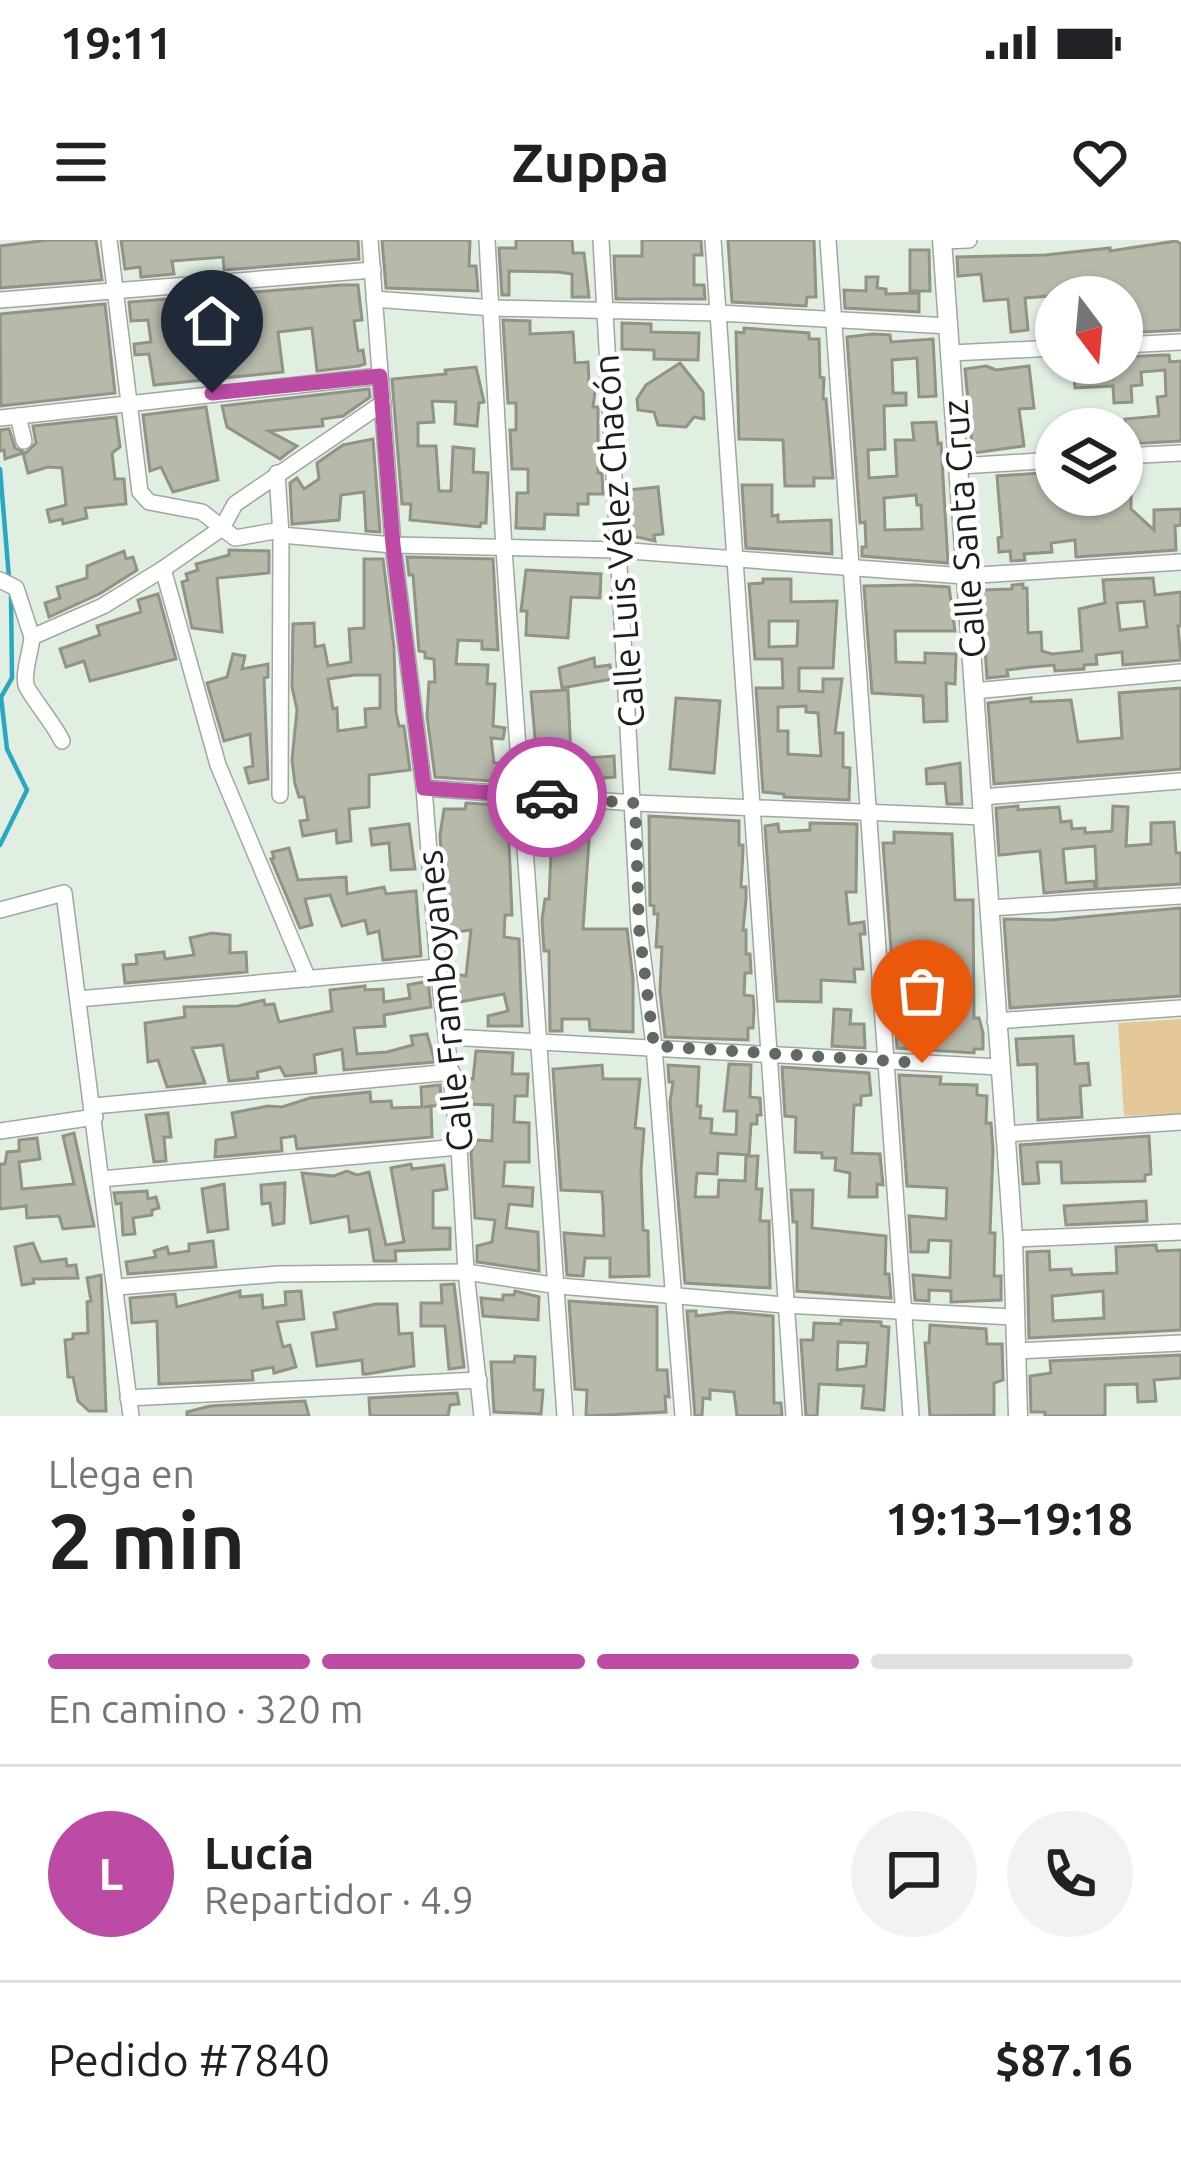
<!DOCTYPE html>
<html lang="es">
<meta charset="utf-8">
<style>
:root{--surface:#fff;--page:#f2f2f2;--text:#202124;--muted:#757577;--line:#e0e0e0;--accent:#bd4ba5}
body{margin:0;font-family:Ubuntu,sans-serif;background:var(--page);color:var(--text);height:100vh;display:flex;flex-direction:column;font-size:45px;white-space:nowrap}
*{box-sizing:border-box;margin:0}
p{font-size:39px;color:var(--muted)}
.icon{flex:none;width:66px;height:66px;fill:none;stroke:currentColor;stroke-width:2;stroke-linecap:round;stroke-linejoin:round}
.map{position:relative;height:1176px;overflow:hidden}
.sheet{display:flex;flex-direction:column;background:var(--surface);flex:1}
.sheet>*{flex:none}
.needle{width:78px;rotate:164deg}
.controls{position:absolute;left:1035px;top:36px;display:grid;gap:24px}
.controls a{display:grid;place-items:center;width:108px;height:108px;border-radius:50%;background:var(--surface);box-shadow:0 3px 9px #0004;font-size:60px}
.pin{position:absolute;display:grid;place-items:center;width:102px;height:102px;color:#fff;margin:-123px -51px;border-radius:50% 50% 50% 0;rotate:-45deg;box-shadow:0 0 12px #0007}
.pin .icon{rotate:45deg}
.courier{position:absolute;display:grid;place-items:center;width:120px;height:120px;margin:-60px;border:9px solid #bd4ba5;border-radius:50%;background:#fff;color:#222;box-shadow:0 3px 15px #0007}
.headline em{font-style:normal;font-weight:700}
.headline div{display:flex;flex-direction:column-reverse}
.headline{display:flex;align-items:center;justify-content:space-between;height:204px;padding:0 48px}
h1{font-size:78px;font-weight:700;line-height:90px}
.bar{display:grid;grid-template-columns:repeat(4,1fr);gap:18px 12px;align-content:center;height:144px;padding:0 48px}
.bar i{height:15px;border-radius:9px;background:var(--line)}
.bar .current{background:var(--accent)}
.bar p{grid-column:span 4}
.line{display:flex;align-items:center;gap:30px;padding:0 48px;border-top:3px solid var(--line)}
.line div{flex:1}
.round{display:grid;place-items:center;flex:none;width:126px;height:126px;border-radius:63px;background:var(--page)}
.status{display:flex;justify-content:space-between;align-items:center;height:84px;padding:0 60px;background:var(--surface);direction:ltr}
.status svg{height:33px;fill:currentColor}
header{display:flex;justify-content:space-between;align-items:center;height:156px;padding:0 48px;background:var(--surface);font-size:54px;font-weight:700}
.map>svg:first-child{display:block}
</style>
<div class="status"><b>19:11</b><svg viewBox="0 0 49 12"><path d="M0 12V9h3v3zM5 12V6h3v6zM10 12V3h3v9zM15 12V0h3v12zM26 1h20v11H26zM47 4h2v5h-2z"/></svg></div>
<header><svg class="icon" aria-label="menu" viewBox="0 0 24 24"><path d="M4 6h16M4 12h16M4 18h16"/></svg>Zuppa<svg class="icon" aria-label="heart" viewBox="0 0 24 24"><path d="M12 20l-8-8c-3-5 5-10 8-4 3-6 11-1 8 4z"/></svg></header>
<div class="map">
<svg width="1181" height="1176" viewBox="0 0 1181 1176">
<rect width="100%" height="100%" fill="#e1eee2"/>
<polygon fill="#e5c898" points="1181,779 1181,874 1124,876 1118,783"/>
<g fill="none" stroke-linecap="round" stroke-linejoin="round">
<g stroke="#29a8c4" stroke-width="4.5">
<polyline points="0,229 9,338"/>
<polyline points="0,605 27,550 7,509 1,457 12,438 11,355"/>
</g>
</g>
<g fill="#b7b9ab" stroke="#919385" stroke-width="3" fill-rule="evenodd">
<polygon points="48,0 96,0 102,40 0,48 0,6"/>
<polygon points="121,0 358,0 359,19 224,30 223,17 172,21 174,34 141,37 140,27 125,29"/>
<polygon points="382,0 470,0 469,26 476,26 478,51 386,48"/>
<polygon points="516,0 572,0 573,13 584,13 589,57 572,57 572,34 558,32 509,31 509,55 502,55 499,8 516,8"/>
<polygon points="642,0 701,0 702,15 694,15 694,45 704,45 705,59 616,59 614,16 642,16"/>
<polygon points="728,0 814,0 816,57 807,57 806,66 732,62"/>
<polygon points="1176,1 1181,4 1181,90 1122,93 1122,57 1115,57 1114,51 1025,58 1028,90 1011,92 1008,59 984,61 981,34 958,36 957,17 1045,15 1110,8 1110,11"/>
<polygon points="910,10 929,10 930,51 910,51"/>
<polygon points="866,37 878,37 877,48 886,49 886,54 919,53 919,72 845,68 844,50 866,51"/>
<polygon points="341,45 358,45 362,80 354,81 358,111 363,110 365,124 359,126 317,131 312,88 278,92 283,132 154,145 149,114 135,115 134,104 151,102 148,80 131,81 129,62"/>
<polygon points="105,64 115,153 1,166 0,74"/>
<polygon points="503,80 530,81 530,94 573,92 575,123 588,122 589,143 596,143 593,167 598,167 598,233 602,233 603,254 588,254 588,264 578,264 578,275 545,274 544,289 516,288 517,253 528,253 528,229 512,229 510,190 516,190 516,163 508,163"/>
<polygon points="622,83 651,84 651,92 699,93 698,120 654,119 654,110 622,109"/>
<polygon points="744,88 809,93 809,99 819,99 820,137 824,138 823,159 826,159 833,238 814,238 814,246 785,246 783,200 739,199 736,92 744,93"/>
<path d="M873,94L890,95L891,102L933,99L936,156L919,157L917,118L892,120L893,153H906V165L884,166L885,209L868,210L869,238L897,236L895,200H914L912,183L936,182L938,204L941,203L948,323L862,316V307H866L865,282L860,283L847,97ZM916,255L917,265H921L922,289L885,290L884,258Z"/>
<polygon points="1164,115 1169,115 1170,122 1181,121 1181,201 1127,204 1125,179 1159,176 1157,157 1166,156 1165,130 1141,132 1142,145 1131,146 1132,162 1114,163 1113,146 1075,148 1073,123 1122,123 1122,117"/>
<polygon points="680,123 703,152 704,179 694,177 686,187 658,185 654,172 638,170 637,159 646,145"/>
<polygon points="986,126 996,130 1029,126 1034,168 1019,169 1024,206 973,213 965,129"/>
<polygon points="476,127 484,162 479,163 477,186 455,184 456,162 432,161 434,182 418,183 418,206 436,206 439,251 451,251 453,207 474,209 473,232 488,233 486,283 481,283 480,287 410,280 411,264 402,264 392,139 446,134 445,130"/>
<polygon points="369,149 370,157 343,176 322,179 323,186 269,191 297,206 280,219 227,187 222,166"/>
<polygon points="206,167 218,240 173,252 161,227 150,231 143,175"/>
<polygon points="116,177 120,207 112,213 115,239 124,239 126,264 85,268 87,278 63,284 62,279 50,282 47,270 66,265 62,228 48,227 28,233 23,213 5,219 4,210 0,211 0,190 9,189 15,208 26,213 36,203 33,186"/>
<polygon points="373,199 380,292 366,291 364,252 341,255 339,280 292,284 290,243 297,238 304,249 319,239 317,223 343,205"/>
<polygon points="1056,232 1056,255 1073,255 1074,259 1131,256 1131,269 1154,290 1154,270 1181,269 1181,285 1175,286 1176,310 1076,317 1075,300 1051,303 1052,312 1024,314 1025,320 1011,321 1010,311 999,312 998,298 1002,297 997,236"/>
<polygon points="742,245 772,245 772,276 778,275 778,282 831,280 832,314 746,308"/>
<polygon points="658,247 663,294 654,295 655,301 633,296 627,250"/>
<polygon points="229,310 269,311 269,333 217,338 222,392 192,388 182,342 188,340 186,334 198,330 196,324 229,315"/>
<polygon points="124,311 126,319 133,317 137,330 101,353 49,377 45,363 60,358 57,347 87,338 87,326"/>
<polygon points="407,317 493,319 498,410 482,409 482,401 458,400 456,424 488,425 487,444 495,444 493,486 505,488 503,499 491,498 494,523 507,523 506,542 435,537 427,476 429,442 435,442 434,419 425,418 425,412 419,411 413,335 409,335"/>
<path d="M364,319H383L394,408L396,472L399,486H404L410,530L369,535V567L349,569L351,601L337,603L336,590L303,596L300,581L308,580L304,557H299L295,544L292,520L297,470L292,447L293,384L314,383L315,407L324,405L328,426L351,422L349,389L364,388ZM355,435H380V468L365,469L366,487L338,491L337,468L333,469L328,439Z"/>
<polygon points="526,330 601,334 600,358 571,357 568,398 526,395 527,371 521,371"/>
<path d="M1153,338L1155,355L1181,352V386H1178L1181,420L1123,425L1122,412L1096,415L1097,424L1084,425V429L1055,431L1054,425L1031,427L1007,430L1008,436L987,438L981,350L1012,349V345L1023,344V348H1027L1028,393L1041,392L1042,411L1052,414L1082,411L1079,369L1105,363L1103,340ZM1144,361L1147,387L1120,390L1117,363Z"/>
<path d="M763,339H791V362L837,361L833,428H799V451L823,452V439H842L835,493H843V527L850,528L849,560L784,557V554L763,552L756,448H783L782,419H755L749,344L763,343ZM769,381H798L797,406L769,407ZM806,466V472L818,473L821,516L788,514V491H778V467Z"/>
<polygon points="915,345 949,347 955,391 895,391 896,422 925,423 925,413 956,414 955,444 946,443 947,481 924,482 923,456 872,453 864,346"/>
<polygon points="158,354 176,419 90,441 84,421 66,427 60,409 100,395 97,386 141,372 138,360"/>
<polygon points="233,414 245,416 242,429 268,424 268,437 264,438 268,539 249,543 245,528 253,526 250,494 224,501 207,443 227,437"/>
<polygon points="594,418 595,427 610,425 612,439 562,448 559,428"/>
<polygon points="1181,448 1181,529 994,544 988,463 1031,458 1031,462 1071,460 1078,502 1122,498 1119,453"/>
<polygon points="568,450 571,519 614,516 615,537 539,543 531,452"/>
<polygon points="676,458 720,461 714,533 670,529"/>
<polygon points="960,523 962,564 947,564 945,543 927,544 926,529"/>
<polygon points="466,563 499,565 499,579 508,579 512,675 505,675 504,697 519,699 522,786 488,786 488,776 508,771 504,754 454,763 451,733 466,736 471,690 447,693 440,595 444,569 465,569"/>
<polygon points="1018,566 1018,570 1059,567 1061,582 1071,581 1072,589 1085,588 1085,593 1112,591 1113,566 1128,567 1126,606 1151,604 1151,583 1174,582 1176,613 1181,613 1181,644 1097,649 1095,606 1063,609 1066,643 1094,641 1095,649 1044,653 1040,611 999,615 996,568"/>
<polygon points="649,576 739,581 739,605 743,605 743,611 741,647 746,647 746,659 743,690 746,690 746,714 750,714 751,733 745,733 744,755 753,756 754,770 753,788 748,788 748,800 665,797 660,751 662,707 656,707 658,674 654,674 654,666 650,665"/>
<polygon points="810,583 857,584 856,652 846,652 849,684 864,682 865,694 860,694 863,729 854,729 855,742 821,740 821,762 777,761 765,586 778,584 779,592 810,590"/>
<polygon points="409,584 415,629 391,630 389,603 372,605 370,589"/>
<polygon points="548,584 590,586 583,689 627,689 633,739 633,792 590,790 589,779 562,779 562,791 550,791 549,711 544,711 542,680 545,659 549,659 551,614 537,614 536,598 548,599"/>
<polygon points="894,592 952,594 955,660 973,660 974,778 979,778 983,793 983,809 974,809 974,813 897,808 896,791 952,791 951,768 907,767 903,722 892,722 883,603 894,603"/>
<polygon points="289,608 298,640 346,637 347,654 384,647 386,654 416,651 421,716 383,720 379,691 368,694 365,680 342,686 330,655 305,659 312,685 300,688 271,619 274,618 272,612"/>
<polygon points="1181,668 1181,756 1010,768 1004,679 1050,680"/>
<polygon points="212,693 230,695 230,713 246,712 247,732 125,743 123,725 137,724 136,715 164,712 165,719 194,715 190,698"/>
<polygon points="428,741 431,767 384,775 385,786 354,788 357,814 387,812 413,805 411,796 427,794 435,822 344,830 342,809 314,815 316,833 285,836 280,827 257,832 258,838 229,841 223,805 192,808 205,843 167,847 158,820 148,822 145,783 185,777 184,767 238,766 264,760 265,765 274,764 279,782 332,771 330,750 365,746 365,750 383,749 384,762 410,758 408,745"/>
<polygon points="834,769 851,770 850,784 864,784 865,808 832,806"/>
<polygon points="1073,796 1075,824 1088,823 1090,845 1080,846 1082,877 1038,880 1037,824 1018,825 1016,799"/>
<polygon points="476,811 513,813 512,834 528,834 527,856 515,856 514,882 529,883 529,922 505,922 503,946 533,948 532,966 509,964 506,988 538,992 539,1031 477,1022 477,1006 492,1002 495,980 475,978 471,913 476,900 492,901 493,865 466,864 463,838 473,839"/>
<polygon points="729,824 751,825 750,857 760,858 761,875 757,875 757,884 751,884 749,915 718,913 717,934 697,933 695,957 718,957 719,940 745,941 746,916 758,916 756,949 762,949 760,981 769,981 770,1048 685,1043 670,862 673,842 669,842 668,825 699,827 697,866 701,866 700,878 712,879 711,893 736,895 737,871 724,871"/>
<polygon points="602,825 603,839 640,839 635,888 644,889 641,931 643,990 648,991 649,1036 610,1037 610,1018 585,1018 583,1036 567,1035 564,993 604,996 603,965 602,952 561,950 553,829"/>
<polygon points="782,827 869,833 871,855 861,856 861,865 854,865 852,913 880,914 883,945 877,944 877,957 849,957 850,933 835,930 836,918 822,918 822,913 795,912 796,877 785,876"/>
<polygon points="899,835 941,837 940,844 977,845 977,855 987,856 986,883 991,883 993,910 990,993 995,993 994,1036 1001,1036 1001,1060 951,1062 951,1051 929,1050 929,1061 915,1060 913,1035 950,1038 951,1001 929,1000 928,1012 911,1012 909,976 946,979 947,948 907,946"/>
<polygon points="440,845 442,865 424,867 431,866 432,897 297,909 295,896 281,898 282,911 215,917 216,900 236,897 232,873 268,866 282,867 310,858 370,852 371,862 391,861 392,868 422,867 421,847"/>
<polygon points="168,873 171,897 164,897 166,921 154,922 146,875"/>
<polygon points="74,893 94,986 63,989 59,976 27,978 26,966 0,969 0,924 5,924 7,912 19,911 19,900 37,898 40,919 19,922 22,949 74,944 63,896"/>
<polygon points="1149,896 1151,934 1145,935 1145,941 1062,943 1061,922 1037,922 1039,943 1023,944 1020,905"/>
<polygon points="411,924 412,929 444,925 447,949 433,951 433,988 450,988 450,1009 395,1011 396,1021 374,1021 369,989 350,992 348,976 311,983 302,933 334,936 347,931 357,935 369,932 386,1005 404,1002 391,928"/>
<polygon points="285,943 284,983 273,985 270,963 262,964 261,945"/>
<polygon points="224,944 228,989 208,992 202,949"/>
<polygon points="791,950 813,950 812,988 886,996 885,1034 889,1034 891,1058 797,1051 797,982 793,982"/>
<polygon points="147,951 148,959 156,957 159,968 152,970 152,975 133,978 135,994 123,995 121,963 116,964 114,953"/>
<polygon points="1146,961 1147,981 1066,985 1064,966"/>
<polygon points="213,1001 216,1027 128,1034 126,1022 156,1017 154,1011 167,1007 169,1014 189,1011 189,1004"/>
<polygon points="33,1003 41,1022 66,1019 67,1026 76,1025 78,1038 33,1039 34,1043 22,1045 15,1007"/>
<path d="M1156,1005L1157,1011L1181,1010V1090L1029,1098L1027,1012L1049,1011L1050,1030L1071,1029L1072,1035L1117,1033L1116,1007ZM1103,1051L1104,1078L1053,1081L1052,1056Z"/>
<polygon points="101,1035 106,1171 89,1171 78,1161 73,1137 68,1137 65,1100 73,1099 73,1094 88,1093 87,1062 91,1061 87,1038"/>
<polygon points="454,1044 464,1127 449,1129 445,1086 421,1086 421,1063 442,1063 441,1045"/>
<polygon points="240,1051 240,1057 262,1055 263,1068 286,1065 285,1052 301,1051 304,1079 277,1082 283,1107 290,1105 296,1127 274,1133 273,1127 252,1131 253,1140 159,1144 157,1081 132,1083 130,1058 175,1054 177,1067"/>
<polygon points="515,1051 539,1057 538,1080 483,1076 481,1058 503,1060 503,1055 514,1055"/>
<polygon points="569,1061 657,1067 657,1130 667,1130 669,1157 665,1156 666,1172 586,1176 587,1150 575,1149"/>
<polygon points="376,1064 397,1064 399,1094 412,1093 414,1126 367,1134 363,1134 362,1120 317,1126 312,1093 337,1089 334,1073"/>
<polygon points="687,1071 696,1071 696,1076 730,1072 773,1076 774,1163 781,1163 782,1176 737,1176 734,1152 710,1150 710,1159 703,1158 702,1176 695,1176"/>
<path d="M841,1080L881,1082V1086L889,1087L884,1170L862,1168L864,1146L819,1144L817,1176H806L801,1100H813L814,1083L841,1084ZM838,1102L868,1103L866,1126L837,1130Z"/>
<polygon points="930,1085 986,1089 987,1104 1002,1104 1003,1140 994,1143 994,1175 930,1176 925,1103 929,1103"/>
<polygon points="1181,1115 1181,1138 1154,1140 1156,1161 1138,1162 1137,1144 1105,1145 1105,1176 1045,1176 1045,1172 1031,1172 1030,1136 1051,1133 1050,1121"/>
<polygon points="515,1116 535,1117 534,1150 543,1150 541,1174 494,1172 491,1122 514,1122"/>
<polygon points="457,1153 459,1164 450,1165 448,1176 370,1176 369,1158"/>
<polygon points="305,1161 309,1176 187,1176 187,1172 210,1166"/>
</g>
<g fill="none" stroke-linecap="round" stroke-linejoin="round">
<defs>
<g id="minor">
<polyline points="109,0 140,252 149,262 202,272 235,298 275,291 281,295 393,305 617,310 964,336 1181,322"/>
<polyline points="370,0 393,305 424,548 438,727 459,907 466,1032 482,1176"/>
<polyline points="487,0 504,309 565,1176"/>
<polyline points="601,0 639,688 654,806 683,1176"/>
<polyline points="713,0 794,1176"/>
<polyline points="828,0 911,1176"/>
<polyline points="942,1 969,0"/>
<polyline points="374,59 493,68 718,73 949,86"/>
<polyline points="0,60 373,30"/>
<polyline points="1122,105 1181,102"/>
<polyline points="951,113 1056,108"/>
<polyline points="18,176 24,201"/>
<polyline points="0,178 380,136"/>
<polyline points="1122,216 1181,213"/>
<polyline points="960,226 1056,220"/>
<polyline points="277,233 281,295 280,555"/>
<polyline points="163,329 218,525 308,739"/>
<polyline points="0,340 16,348 32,397 103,366 163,329 222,288 235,264 383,163"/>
<path d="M32,397C31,411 23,432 26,445C28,453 55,485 62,501"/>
<polyline points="973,451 1181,432"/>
<polyline points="424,548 635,563 983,577"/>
<polyline points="982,557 1181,541"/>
<polyline points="989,668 1181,656"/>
<polyline points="0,670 64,653 131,1176"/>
<polyline points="78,759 438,727"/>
<polyline points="995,781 1181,768"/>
<polyline points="448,797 999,827"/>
<polyline points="94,866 452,832"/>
<polyline points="0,891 95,877"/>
<polyline points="1006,894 1181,882"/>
<polyline points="101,939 459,907"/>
<polyline points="1013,999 1181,992"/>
<polyline points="117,1047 278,1034 466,1032 559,1046 784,1065 1013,1077"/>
<polyline points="1016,1111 1181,1103"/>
<polyline points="128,1158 479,1140"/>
</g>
<polyline id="tertiary" points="942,0 1013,999 1018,1176"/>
</defs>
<use href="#minor" stroke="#9da99e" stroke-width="18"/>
<use href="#tertiary" stroke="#9da99e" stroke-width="21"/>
<use href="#minor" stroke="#fff" stroke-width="15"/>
<use href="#tertiary" stroke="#fff" stroke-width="18"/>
</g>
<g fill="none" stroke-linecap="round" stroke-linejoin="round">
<polyline stroke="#626962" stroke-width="12" stroke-dasharray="0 21.6" points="547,557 635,563 639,688 654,806 922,823"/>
<polyline stroke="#bd4ba5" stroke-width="15" points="212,153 380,136 393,305 424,548 547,557"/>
</g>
<g text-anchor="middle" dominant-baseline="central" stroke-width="9" stroke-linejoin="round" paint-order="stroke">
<g font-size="36" fill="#1d211d" stroke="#fff">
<text transform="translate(963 289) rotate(-94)">Calle Santa Cruz</text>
<text transform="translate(618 301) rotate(-94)">Calle Luis Vélez Chacón</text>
<text transform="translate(444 761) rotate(-96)">Calle Framboyanes</text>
</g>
</g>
</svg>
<div class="controls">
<a><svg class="needle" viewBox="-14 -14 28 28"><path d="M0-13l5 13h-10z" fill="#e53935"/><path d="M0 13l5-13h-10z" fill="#757577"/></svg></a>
<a><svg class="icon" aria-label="layers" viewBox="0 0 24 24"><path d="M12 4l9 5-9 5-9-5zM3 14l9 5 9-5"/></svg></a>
</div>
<div class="pin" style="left:922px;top:823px;background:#ea580c"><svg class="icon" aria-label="bag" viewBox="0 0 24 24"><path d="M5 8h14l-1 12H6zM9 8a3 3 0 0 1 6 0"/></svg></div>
<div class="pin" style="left:212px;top:153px;background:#1f2937"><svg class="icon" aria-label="home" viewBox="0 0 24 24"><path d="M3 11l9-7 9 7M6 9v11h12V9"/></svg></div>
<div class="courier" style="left:547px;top:557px"><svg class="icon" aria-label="car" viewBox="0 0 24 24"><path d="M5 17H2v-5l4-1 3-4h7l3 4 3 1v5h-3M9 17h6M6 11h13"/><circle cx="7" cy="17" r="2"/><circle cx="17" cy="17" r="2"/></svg></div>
</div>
<section class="sheet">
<div class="headline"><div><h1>2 min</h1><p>Llega en</p></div><em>19:13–19:18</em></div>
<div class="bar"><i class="current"></i><i class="current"></i><i class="current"></i><i></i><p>En camino · 320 m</p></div>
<div class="line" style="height:216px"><b class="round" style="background:var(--accent);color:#fff">L</b><div><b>Lucía</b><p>Repartidor · 4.9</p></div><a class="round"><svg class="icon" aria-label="chat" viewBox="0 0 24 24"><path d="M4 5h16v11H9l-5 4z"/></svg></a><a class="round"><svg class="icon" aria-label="phone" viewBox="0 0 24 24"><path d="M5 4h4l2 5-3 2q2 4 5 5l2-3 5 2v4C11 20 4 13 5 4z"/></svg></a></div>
<div class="line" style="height:156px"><div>Pedido #7840</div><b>$87.16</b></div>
</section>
